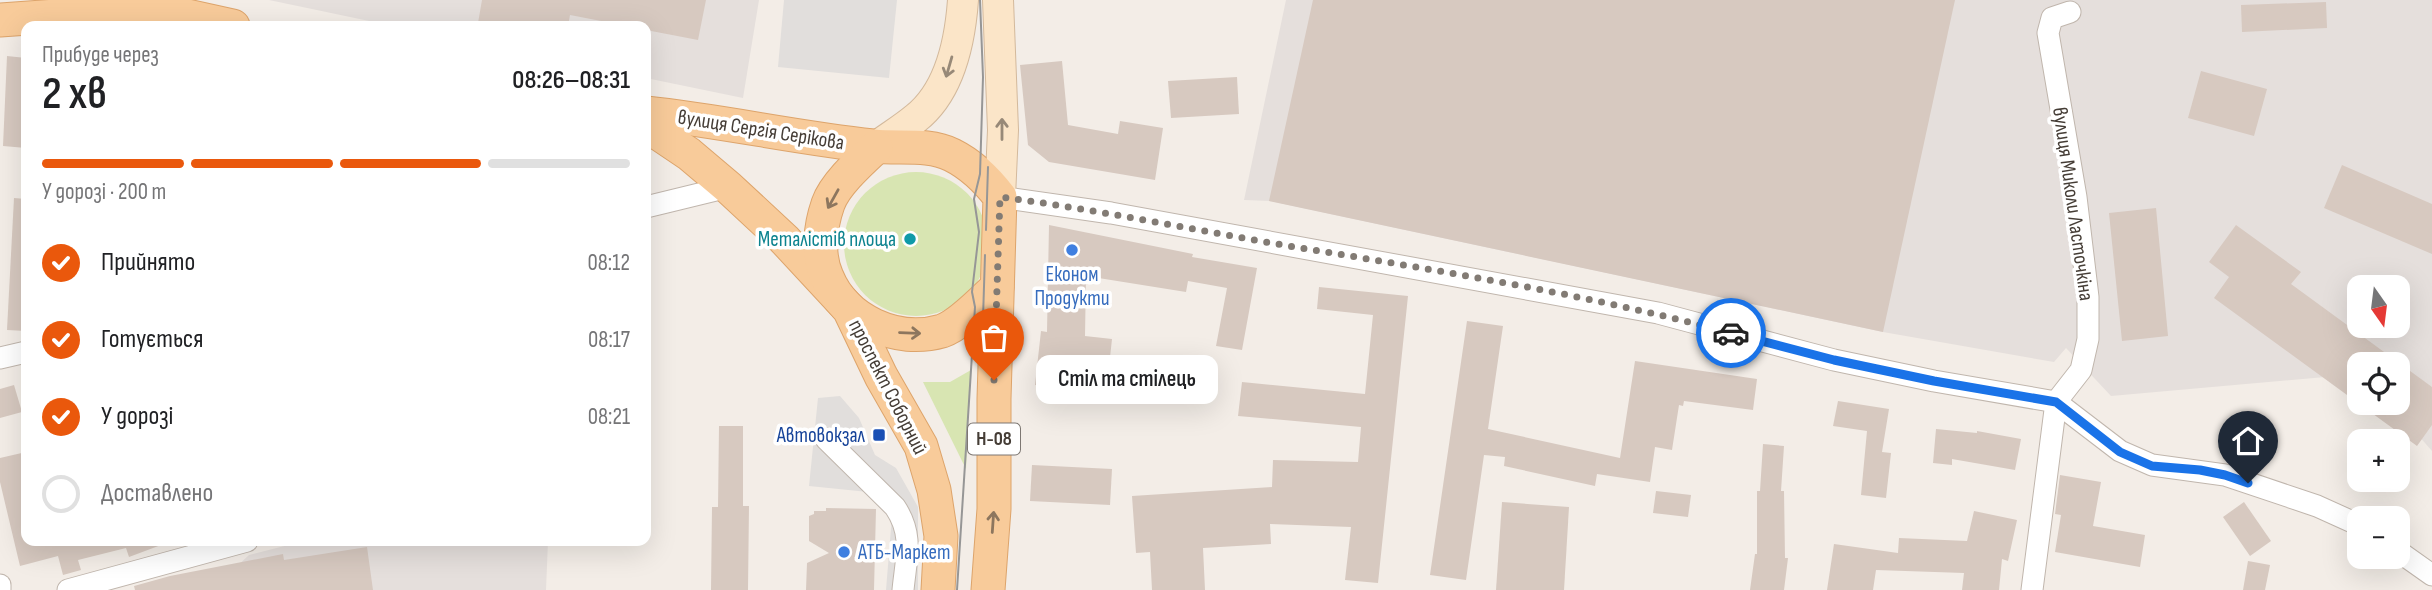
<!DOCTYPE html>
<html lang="uk">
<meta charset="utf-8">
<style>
:root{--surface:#fff;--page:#f2f2f2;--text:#202124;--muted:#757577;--line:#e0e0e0;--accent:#ea580c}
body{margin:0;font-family:"Sofia Sans Condensed",sans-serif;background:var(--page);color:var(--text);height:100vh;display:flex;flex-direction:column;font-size:26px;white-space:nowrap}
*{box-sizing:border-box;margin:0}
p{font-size:23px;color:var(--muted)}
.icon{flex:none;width:38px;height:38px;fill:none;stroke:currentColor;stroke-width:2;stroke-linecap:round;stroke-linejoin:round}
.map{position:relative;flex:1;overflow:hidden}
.side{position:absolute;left:21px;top:21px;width:630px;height:525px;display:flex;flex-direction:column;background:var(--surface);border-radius:14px;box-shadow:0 7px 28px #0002}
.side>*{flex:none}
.needle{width:46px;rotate:166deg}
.controls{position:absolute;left:2347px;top:275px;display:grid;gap:14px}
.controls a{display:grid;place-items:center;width:63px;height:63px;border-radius:14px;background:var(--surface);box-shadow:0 7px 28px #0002;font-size:35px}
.pin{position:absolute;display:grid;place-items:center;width:60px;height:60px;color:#fff;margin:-72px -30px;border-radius:50% 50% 50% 0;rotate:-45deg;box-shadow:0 0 7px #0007}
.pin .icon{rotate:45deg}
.courier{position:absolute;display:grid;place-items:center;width:70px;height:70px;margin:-35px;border:5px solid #1a73e8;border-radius:50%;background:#fff;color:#222;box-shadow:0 2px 9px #0007}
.bubble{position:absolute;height:49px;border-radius:14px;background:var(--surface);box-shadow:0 7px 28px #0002;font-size:23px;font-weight:600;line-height:49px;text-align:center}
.overview em{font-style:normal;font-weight:600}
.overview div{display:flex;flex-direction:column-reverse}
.overview{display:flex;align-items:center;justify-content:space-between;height:119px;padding:0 21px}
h1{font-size:46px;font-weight:600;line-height:52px}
.bar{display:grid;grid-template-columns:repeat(4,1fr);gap:10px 7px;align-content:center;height:84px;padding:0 21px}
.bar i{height:9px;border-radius:5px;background:var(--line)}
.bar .current{background:var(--accent)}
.bar p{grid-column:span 4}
ol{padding:0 21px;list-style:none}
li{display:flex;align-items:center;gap:21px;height:77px}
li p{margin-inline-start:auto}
li .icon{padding:7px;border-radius:50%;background:var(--accent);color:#fff;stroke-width:4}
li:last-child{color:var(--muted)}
li i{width:38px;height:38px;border:4px solid var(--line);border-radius:50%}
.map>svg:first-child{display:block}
</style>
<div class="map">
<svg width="2432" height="590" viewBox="0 0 2432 590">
<rect width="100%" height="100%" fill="#f3ede7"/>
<g fill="#e5dfdc" fill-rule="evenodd">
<polygon points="269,0 759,0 743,98 646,78 646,26 393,26"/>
<path d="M1286,0H2432V451L2390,403L2398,402V364H2359V374L2111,396L2066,348L2054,362L1883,332L1270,201L1244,200ZM2359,287H2398V326H2359Z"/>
<polygon points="304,541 548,541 546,590 149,590 234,569 249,555"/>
</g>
<g fill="#d8e5b2">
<circle cx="916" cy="244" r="72"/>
<polygon points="971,370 966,469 923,382 950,382"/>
</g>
<g fill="#e1dedc">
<polygon points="784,0 897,0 889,78 778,67"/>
<polygon points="840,396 859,418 875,455 896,468 918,507 918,590 886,590 892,516 868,492 809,486 818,398"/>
</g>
<g fill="#d7c9c0" fill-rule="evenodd">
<polygon points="482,0 706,0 698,40 646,30 646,26 627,26 570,15 568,26 494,26 478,23"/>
<polygon points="1313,0 1955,0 1883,332 1269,201"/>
<polygon points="2326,2 2327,28 2242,32 2241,5"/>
<polygon points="7,56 26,58 26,148 3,146"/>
<polygon points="1062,61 1068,125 1118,134 1120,121 1163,128 1155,180 1049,162 1028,145 1020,65"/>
<polygon points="2201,71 2267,89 2254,136 2188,118"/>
<polygon points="1237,77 1239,114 1171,118 1168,81"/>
<polygon points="2342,165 2432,204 2432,254 2324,208"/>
<polygon points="14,198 26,199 26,331 7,330"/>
<polygon points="2156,208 2168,336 2122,341 2109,213"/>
<polygon points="1049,225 1193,254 1192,257 1257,268 1242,350 1216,346 1227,288 1188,281 1186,292 1086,276 1085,336 1112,339 1106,394 1035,385 1041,331 1047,332"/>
<path d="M2236,225L2301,272L2291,284L2432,387V425L2417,446L2214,298L2229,277L2209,262ZM2359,364H2398V402H2359Z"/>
<polygon points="1319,287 1408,296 1378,583 1345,580 1351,527 1270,524 1271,544 1203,548 1205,590 1152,590 1150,552 1136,553 1132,496 1272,487 1273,460 1358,462 1361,427 1238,416 1242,382 1365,394 1373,315 1317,309"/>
<polygon points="1467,321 1503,326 1488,429 1620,458 1635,361 1757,379 1753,410 1684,401 1683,406 1679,405 1672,450 1655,447 1650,482 1597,474 1595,486 1504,466 1505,457 1484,455 1466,580 1430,575"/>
<polygon points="14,385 22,412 0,418 0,389"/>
<polygon points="1838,401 1889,409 1882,452 1891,453 1886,498 1861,495 1867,431 1833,426"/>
<polygon points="719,426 743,426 743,506 749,506 748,590 711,590 712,507 718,507"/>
<polygon points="1936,429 1977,433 1977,431 2021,439 2015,470 1952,459 1952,465 1933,463"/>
<polygon points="1763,444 1784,446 1781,491 1784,491 1785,558 1788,558 1784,590 1750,590 1755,554 1757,554 1757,491 1760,491"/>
<polygon points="26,452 26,541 169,542 129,557 126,548 78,560 81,570 63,575 58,556 20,566 0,482 0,458"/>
<polygon points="1032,465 1112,469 1110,505 1030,501"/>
<polygon points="2060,475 2101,482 2093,526 2145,535 2140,567 2055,552 2061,515 2055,514"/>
<polygon points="1656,491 1691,495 1688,517 1653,513"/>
<polygon points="1502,502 1569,507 1564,590 1496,590"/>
<polygon points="2244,502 2271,541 2250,556 2223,517"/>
<polygon points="826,508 876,509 874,590 806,590 807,563 829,553 809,541 809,516 814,514 814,511 826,511"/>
<polygon points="1974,511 2017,520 2008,561 2002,559 1999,590 1962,590 1964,573 1876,570 1873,590 1827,590 1834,544 1898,553 1899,538 1967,541"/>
<polygon points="367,547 373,590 135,590 134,586 170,576 283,554 284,560"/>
<polygon points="2248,561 2270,565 2265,590 2243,590"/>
</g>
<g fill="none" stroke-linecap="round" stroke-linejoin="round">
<defs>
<g id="street">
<polyline points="1000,197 1111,213 1658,313 1834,360 1934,381 2056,402 2120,451 2152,465 2225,475 2317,506 2359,525"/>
<polyline points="646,207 728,187"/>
<polyline points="0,358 26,352"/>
<path d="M826,439L895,507C914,535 906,558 903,590"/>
<polyline points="2398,551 2432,575"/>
<polyline points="0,585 0,589"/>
<polyline points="68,590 247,541"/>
<polyline points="2032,590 2056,402 2081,370 2088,339 2088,297 2076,197 2048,33 2052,18 2070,12"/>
</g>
<g id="secondary">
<polyline points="998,0 1003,130 1000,197"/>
<path d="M876,147C889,137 903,129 916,118C950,91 960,42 963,0"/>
</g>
<g id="primary">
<polyline points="0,20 155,9 233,26"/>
<path d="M646,113C722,121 797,138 873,146C899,149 928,143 952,155C972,165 987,180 1000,197L994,399V509L988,590"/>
<polyline points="646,125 689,154 728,187 784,239 849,309 881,376 921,446 934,490 941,536 938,590"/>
<path d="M876,147C861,161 835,184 828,204C820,227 817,255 827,277C845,321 897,344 942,331C960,325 983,300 997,287"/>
</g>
</defs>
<use href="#street" stroke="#c0b6ad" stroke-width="23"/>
<use href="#secondary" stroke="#d3b99c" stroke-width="32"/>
<use href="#primary" stroke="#dda46b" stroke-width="35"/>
<use href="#street" stroke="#fff" stroke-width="21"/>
<use href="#secondary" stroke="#fbe5c8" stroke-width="30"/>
<use href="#primary" stroke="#f8cb9a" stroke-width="33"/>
<g stroke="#969696" stroke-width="2">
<polyline points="986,230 988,167"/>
<polyline points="983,318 985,255"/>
<polyline points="957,590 975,307 972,292 979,232 974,199 980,174 983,77 980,0"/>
</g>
</g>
<defs><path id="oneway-shaft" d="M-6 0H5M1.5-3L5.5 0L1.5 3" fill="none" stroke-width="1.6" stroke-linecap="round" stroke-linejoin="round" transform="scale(1.75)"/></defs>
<g stroke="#978978">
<use href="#oneway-shaft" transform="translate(949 67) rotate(106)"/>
<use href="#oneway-shaft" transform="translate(1002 129) rotate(-90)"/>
</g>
<g stroke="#8d765e">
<use href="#oneway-shaft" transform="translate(833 199) rotate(119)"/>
<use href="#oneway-shaft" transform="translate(910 333) rotate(2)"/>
<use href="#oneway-shaft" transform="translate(993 522) rotate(-86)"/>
</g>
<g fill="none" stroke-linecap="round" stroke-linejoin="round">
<path stroke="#827b74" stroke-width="7" stroke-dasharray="0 12.6" d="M994,380L1000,197C1093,209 1185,228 1277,244C1429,269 1582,293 1731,333"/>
<polyline stroke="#1a73e8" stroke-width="9" points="1731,333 1834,360 1934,381 2056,402 2120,452 2152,466 2200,470 2225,475 2248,483"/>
</g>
<circle fill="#0f9aa8" stroke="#fff" stroke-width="2.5" cx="910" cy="239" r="7"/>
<g fill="#3f7fe0" stroke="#fff" stroke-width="2.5">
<circle cx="1072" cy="250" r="7"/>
<circle cx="844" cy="552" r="7"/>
</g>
<rect fill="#1a4fb4" stroke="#fff" stroke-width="2.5" x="872" y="428" width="14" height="14" rx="3.5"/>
<g text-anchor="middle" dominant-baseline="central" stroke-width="7" stroke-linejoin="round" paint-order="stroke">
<rect fill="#fff" stroke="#7d7772" stroke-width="2" x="968" y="423.5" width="52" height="31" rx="5"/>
<g font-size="19" font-weight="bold" fill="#453d36">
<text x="994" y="439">Н-08</text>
</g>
<g font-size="21" fill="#453d36" stroke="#fff">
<text transform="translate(761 130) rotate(9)">вулиця Сергія Серікова</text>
<text transform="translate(2073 204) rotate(82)">вулиця Миколи Ласточкіна</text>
<text transform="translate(888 387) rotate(63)">проспект Соборний</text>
</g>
<g font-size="21" fill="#0d838f" stroke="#fff" text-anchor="end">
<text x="896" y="239">Металістів площа</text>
</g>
<g font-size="21" fill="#366cbe" stroke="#fff">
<text x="1072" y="274">Економ<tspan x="1072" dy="24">Продукти</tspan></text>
<text x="858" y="552" text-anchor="start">АТБ-Маркет</text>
</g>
<g font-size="21" fill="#164399" stroke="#fff" text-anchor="end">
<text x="865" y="435">Автовокзал</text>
</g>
</g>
</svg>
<div class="controls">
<a><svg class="needle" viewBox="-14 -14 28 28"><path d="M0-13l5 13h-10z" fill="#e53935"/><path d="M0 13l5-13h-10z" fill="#757577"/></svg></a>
<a><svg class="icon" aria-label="locate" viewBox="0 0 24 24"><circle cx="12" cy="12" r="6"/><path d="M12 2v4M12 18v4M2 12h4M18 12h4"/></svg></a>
<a>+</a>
<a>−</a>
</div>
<div class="pin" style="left:994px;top:380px;background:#ea580c"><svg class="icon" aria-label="bag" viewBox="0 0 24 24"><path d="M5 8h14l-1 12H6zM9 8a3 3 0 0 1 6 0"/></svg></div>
<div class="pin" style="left:2248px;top:483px;background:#1f2937"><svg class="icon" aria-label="home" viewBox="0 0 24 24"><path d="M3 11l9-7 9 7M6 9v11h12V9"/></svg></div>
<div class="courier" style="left:1731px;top:333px"><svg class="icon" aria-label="car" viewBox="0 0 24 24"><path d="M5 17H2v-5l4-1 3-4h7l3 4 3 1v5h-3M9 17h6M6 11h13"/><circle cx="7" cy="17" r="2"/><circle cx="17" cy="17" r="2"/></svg></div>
<div class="bubble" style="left:1036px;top:355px;width:182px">Стіл та стілець</div>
<section class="side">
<div class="overview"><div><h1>2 хв</h1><p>Прибуде через</p></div><em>08:26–08:31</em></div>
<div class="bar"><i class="current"></i><i class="current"></i><i class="current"></i><i></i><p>У дорозі · 200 m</p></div>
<ol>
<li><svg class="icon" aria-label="check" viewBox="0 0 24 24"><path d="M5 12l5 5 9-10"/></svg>Прийнято<p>08:12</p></li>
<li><svg class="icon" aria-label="check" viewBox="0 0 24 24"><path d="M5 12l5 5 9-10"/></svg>Готується<p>08:17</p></li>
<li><svg class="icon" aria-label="check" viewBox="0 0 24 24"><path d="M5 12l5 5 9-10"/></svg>У дорозі<p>08:21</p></li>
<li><i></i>Доставлено</li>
</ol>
</section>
</div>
